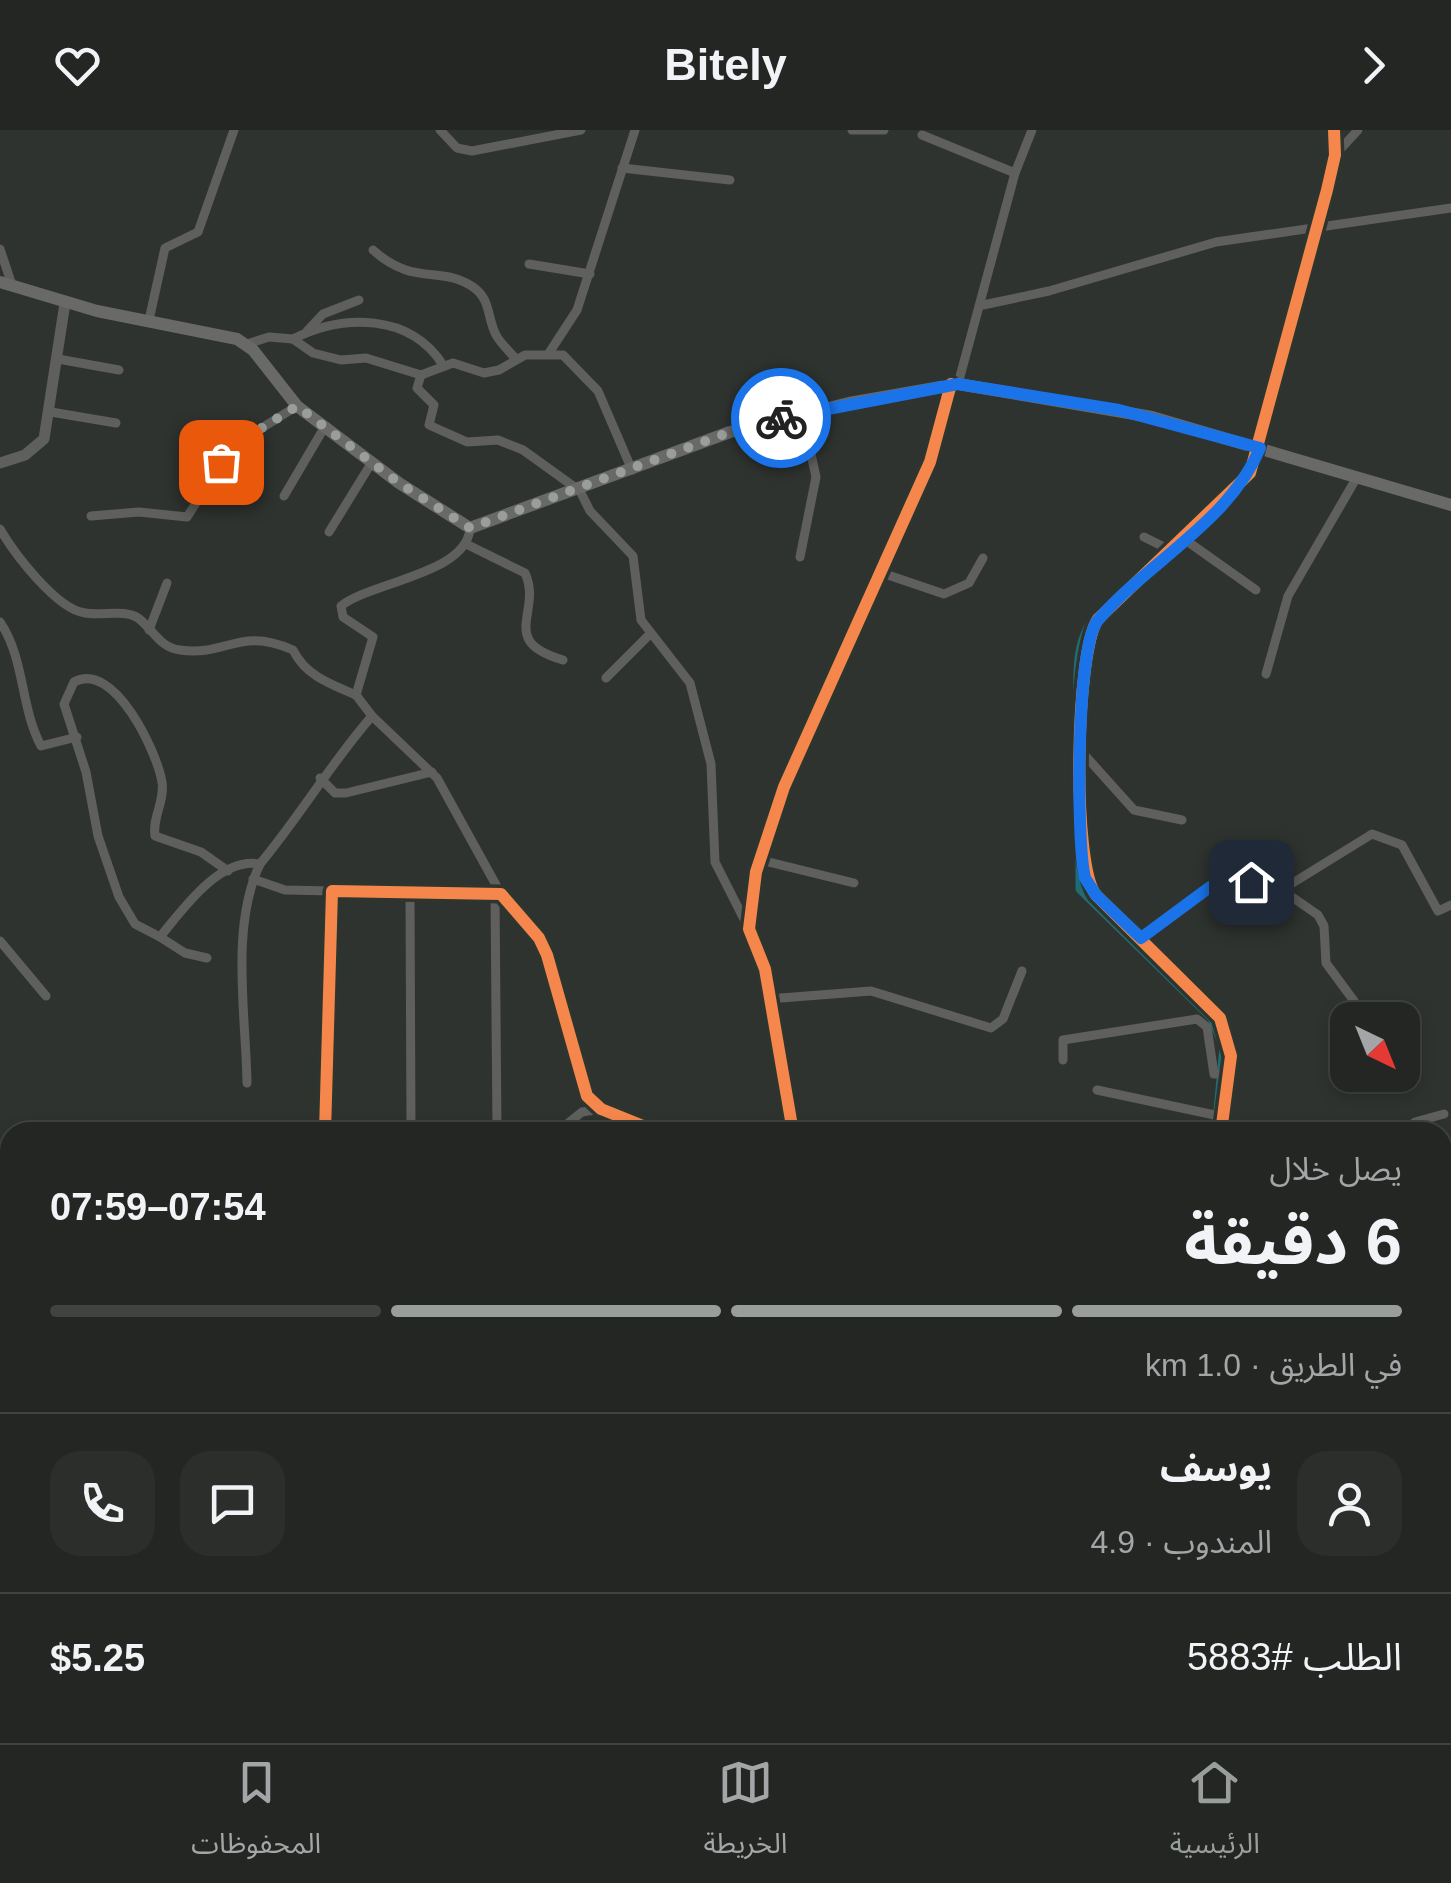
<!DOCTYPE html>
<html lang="ar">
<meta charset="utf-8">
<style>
:root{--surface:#232623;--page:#2b2e2b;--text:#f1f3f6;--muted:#a3a5a6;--line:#404341;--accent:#9a9e9a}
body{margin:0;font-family:Helvetica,"Noto Sans Arabic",sans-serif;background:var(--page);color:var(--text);direction:rtl;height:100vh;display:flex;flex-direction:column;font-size:38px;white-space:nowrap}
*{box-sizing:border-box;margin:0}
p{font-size:32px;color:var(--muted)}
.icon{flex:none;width:55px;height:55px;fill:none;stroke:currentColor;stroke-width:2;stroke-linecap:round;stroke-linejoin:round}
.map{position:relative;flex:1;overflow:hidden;direction:ltr}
.panel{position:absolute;left:0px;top:992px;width:1452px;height:622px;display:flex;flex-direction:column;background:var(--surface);border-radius:30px 30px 0 0;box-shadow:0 5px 15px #0003,0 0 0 2px var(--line);direction:rtl}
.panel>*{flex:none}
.needle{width:65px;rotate:137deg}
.tools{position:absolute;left:1330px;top:872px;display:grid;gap:20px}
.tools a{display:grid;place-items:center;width:90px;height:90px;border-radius:20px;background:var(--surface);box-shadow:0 5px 15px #0003,0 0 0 2px var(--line);font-size:50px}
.pin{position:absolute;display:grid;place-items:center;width:85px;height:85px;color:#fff;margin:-42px;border-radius:20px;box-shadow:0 5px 15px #0006}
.courier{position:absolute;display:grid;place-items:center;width:100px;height:100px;margin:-50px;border:8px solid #1a73e8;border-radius:50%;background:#fff;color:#222;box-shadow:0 2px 12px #0007}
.head em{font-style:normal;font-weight:700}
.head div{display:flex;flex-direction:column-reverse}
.head{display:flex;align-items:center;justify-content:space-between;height:170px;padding:0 50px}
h1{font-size:65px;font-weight:700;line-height:75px}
.bar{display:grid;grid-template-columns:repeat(4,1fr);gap:15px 10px;align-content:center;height:120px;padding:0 50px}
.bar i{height:12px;border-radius:8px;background:var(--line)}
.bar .current{background:var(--accent)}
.bar p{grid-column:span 4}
.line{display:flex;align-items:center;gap:25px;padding:0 50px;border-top:2px solid var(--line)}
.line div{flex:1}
.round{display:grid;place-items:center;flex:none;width:105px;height:105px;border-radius:30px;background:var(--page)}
header{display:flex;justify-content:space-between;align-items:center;height:130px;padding:0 50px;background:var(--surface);font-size:45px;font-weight:700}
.menu{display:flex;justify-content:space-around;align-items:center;height:140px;border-top:2px solid var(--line);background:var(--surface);font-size:28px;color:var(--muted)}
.menu a{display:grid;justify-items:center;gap:5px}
.menu .current{color:var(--accent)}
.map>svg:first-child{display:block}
</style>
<header><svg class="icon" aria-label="forward" viewBox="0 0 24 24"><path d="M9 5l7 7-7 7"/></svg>Bitely<svg class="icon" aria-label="heart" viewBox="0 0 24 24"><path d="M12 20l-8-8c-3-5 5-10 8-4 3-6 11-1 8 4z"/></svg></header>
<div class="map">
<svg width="1451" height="1613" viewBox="0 0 1451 1613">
<rect width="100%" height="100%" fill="#2f332f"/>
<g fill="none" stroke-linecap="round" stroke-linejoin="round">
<g stroke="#1f6d72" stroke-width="9">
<path d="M1078,583C1078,547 1073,508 1101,480"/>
<polyline points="1080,714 1080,759 1212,888 1224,917 1216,1002"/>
<polyline points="1084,1605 1090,1613"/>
</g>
<g stroke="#5f5f5e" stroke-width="9">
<polyline points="440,0 457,18 472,21 581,0"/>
<polyline points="852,0 884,0"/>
<polyline points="922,5 1015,43"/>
<polyline points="1335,25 1358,0"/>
<polyline points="622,38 730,50"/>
<polyline points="0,119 12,155"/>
<path d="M373,120C414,157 441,135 473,157C491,169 487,188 496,205C501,214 509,221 516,229"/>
<polyline points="529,134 590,144"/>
<polyline points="983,175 1049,161 1216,112 1451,78"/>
<polyline points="149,190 165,118 198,102 234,0"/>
<polyline points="307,201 323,184 359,170"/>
<path d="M293,209C343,184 410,183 443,235"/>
<polyline points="247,214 269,207 293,209 313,223 341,230 366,228 421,245 453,233 484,243 499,240 525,225 563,225 598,261 632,340"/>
<polyline points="549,223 577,180 635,0"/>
<polyline points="58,229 119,240"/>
<polyline points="421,245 417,258 434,275 429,295 467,312 498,310 523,320 580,361 590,381 633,426 641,490 690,553 711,634 715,732 749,799"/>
<polyline points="958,254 1015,43 1032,0"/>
<polyline points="51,282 116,293"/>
<polyline points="284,366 324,298"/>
<polyline points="91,386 139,382 187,387 233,316 297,276"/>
<path d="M0,399C14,423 56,479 85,483C101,486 125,479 138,488C153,499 160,518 180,520C226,527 239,496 293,520C306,546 330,554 356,565"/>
<polyline points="329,402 372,332"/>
<polyline points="1144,407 1172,421"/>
<polyline points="1184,409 1256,460"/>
<path d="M466,414L525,443C543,482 497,511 563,530"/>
<polyline points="800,427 816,347 802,283"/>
<polyline points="879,442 944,464 969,453 983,428"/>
<path d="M0,492C25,529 20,576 41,616L77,607"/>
<polyline points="149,500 167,453"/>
<polyline points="1266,544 1288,466 1357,347"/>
<polyline points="606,548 649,505"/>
<polyline points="372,586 437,648 501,764"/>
<polyline points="1081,621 1134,680 1182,690"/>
<polyline points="320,648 335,663 346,663 432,642"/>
<polyline points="760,730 854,753"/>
<path d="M260,734C300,686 331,633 372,586L356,565L373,507L343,487L341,476C373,451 467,444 470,398"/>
<polyline points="253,749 285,760 332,761"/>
<polyline points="1283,759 1372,704 1402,715 1438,781 1451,775"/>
<polyline points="410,761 411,1002"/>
<polyline points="495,764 497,1002"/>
<path d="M160,807L135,794L119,767L98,706L86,642L64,574L74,552C114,530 157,622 162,652C165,671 152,688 155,706L201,722L228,741"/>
<polyline points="1141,808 1209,757 1266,749 1318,785 1324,796 1326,833 1354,871"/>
<polyline points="0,811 46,866"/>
<path d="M207,828L185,823L160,807C183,779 219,727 260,734C230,797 246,885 247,953"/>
<polyline points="768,869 871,861 991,898 1003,889 1022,841"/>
<polyline points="1063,930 1063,910 1197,889 1207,897 1214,944 1229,944"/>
<polyline points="1097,960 1224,987"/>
<polyline points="325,1002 332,761 501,764 539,808 547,825 587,966 601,979 658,1002"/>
<polyline points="557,1002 582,982 601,979"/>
<polyline points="755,1002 792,997 819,1002"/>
<polyline points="793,1002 765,839 749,799 756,742 784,657 930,332 951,254"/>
<path d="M1221,1002L1231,926L1220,888L1096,765C1072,735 1075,522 1098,489L1250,343L1327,60L1335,25L1334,0"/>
<polyline points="1402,1002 1415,992 1444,984"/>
<polyline points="1442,1043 1451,1037"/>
<polyline points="0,1080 10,1080"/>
<polyline points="1442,1489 1451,1496"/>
<polyline points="442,1605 443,1613"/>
<polyline points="589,1605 590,1613"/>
<polyline points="803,1605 815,1606"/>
<polyline points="1094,1605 1100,1613"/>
<polyline points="133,1613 134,1605"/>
</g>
<polyline stroke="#5f5f5e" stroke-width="11" points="0,333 25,325 44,309 65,173"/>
<polyline stroke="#696967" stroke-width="12" points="0,152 97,181 237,209 253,220 297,276 399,353 470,398 730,302 849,273 958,254 1152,287 1451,375"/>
<defs>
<g id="cycleway">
<polyline points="325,1002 332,761 501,764 539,808 547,825 587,966 601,979 658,1002"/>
<polyline points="793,1002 765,839 749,799 756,742 784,657 930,332 951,254"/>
<path d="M1221,1002L1231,926L1220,888L1096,765C1072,735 1075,522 1098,489L1250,343L1327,60L1335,25L1334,0"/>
</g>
</defs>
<use href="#cycleway" stroke="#2d352e" stroke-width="19"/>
<use href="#cycleway" stroke="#f5874c" stroke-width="12"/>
</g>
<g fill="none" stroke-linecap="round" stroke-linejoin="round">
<polyline stroke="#9a9e9a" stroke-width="10" stroke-dasharray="0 18" points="221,332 233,316 297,276 399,353 470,398 730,302 781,288"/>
<path stroke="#1a73e8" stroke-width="12" d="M781,288L958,254L1119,280L1260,318C1230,391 1148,432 1098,490C1076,515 1076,711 1085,748L1096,765L1141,808L1210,757L1251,752"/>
</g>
</svg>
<div class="tools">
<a><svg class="needle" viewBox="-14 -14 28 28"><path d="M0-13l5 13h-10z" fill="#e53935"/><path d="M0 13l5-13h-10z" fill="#a3a5a6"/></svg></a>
</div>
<div class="pin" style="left:221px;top:332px;background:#ea580c"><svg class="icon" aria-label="bag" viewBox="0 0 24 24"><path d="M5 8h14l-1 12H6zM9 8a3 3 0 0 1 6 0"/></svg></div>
<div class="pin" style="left:1251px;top:752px;background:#1f2937"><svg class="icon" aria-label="home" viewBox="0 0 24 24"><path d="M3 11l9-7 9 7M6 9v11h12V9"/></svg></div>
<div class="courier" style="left:781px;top:288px"><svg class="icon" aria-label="bike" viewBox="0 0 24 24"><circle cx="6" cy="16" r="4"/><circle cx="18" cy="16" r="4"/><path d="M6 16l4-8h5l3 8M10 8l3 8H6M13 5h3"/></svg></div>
<section class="panel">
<div class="head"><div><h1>6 دقيقة</h1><p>يصل خلال</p></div><em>07:54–07:59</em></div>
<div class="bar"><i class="current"></i><i class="current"></i><i class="current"></i><i></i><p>في الطريق · 1.0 km</p></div>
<div class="line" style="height:180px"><a class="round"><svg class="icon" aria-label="person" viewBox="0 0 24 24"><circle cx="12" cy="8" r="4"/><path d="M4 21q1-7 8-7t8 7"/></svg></a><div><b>يوسف</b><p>المندوب · 4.9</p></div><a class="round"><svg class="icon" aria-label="chat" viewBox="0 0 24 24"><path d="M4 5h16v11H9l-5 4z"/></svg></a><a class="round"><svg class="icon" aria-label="phone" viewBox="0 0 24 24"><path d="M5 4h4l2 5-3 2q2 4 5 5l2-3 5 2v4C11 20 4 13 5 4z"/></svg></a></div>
<div class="line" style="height:130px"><div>الطلب #5883</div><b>$5.25</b></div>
</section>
</div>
<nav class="menu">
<a class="current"><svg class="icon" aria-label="home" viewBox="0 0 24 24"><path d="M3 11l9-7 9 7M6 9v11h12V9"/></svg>الرئيسية</a>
<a><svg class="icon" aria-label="map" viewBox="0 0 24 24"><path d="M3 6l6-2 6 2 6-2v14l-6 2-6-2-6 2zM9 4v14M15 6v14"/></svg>الخريطة</a>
<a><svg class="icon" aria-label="saved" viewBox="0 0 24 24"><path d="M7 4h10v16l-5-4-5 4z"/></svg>المحفوظات</a>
</nav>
